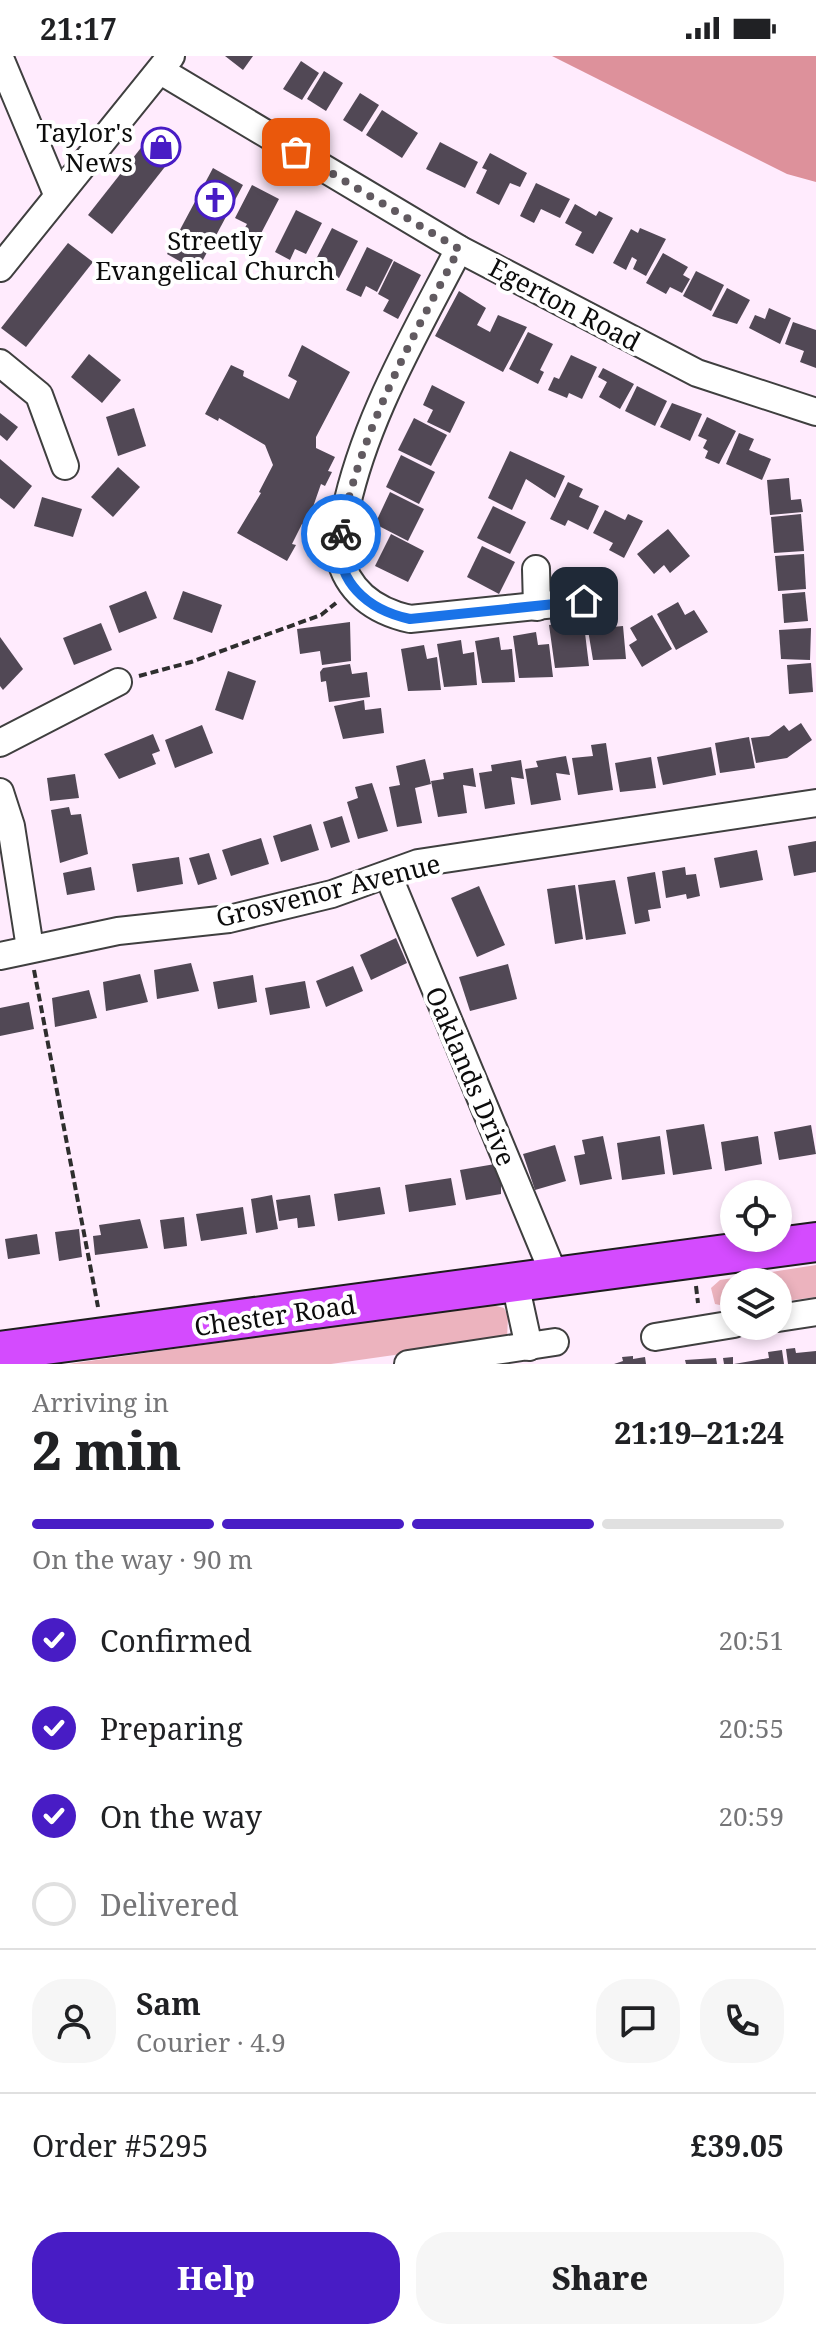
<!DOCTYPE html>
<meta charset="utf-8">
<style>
:root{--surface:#fff;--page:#f6f6f6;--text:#202124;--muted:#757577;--line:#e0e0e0;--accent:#481cc5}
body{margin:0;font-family:"Noto Serif",serif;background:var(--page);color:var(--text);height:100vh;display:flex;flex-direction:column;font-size:30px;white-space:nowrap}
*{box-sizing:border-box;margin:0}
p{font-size:26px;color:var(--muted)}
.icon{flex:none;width:44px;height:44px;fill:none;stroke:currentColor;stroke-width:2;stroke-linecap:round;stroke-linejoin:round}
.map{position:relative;height:1308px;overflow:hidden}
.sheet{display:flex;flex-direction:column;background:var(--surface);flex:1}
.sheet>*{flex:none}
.fabs{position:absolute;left:720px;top:1124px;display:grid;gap:16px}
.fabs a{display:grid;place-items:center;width:72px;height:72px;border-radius:50%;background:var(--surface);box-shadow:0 4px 12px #0003;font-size:40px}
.pin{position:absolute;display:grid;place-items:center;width:68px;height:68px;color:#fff;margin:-34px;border-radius:16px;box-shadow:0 4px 12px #0006}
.courier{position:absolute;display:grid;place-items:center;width:80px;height:80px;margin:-40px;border:6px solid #1a73e8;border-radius:50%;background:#fff;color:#222;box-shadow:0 2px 10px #0007}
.overview em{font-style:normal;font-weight:800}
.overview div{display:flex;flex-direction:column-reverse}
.overview{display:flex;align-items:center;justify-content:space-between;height:136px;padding:0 32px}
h1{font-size:52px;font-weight:800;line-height:60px}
.bar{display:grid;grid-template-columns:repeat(4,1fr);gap:12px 8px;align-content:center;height:96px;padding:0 32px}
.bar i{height:10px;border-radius:6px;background:var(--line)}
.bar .active{background:var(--accent)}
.bar p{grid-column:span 4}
.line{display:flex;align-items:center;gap:20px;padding:0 32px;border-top:2px solid var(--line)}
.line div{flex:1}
.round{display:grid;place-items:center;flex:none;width:84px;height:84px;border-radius:32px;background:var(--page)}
ol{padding:0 32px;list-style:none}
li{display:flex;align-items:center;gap:24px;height:88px}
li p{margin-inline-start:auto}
li .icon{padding:8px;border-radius:50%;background:var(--accent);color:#fff;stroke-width:4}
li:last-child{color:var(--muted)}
li i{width:44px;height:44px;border:4px solid var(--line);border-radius:50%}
.action{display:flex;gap:16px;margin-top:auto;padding:16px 32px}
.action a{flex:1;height:92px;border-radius:32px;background:var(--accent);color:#fff;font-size:32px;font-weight:800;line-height:92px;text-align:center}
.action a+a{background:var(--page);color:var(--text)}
.status{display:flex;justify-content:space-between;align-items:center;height:56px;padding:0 40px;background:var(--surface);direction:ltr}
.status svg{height:22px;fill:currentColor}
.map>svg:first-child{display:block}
</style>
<div class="status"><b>21:17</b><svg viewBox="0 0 49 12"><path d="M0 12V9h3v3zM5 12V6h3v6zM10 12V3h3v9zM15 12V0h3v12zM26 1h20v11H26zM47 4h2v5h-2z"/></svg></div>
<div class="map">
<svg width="816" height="1308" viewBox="0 0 816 1308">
<rect width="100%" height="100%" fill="#ffebfd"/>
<g fill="#ecb3be">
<polygon points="816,1209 816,1241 778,1246 778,1226 734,1226 734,1252 715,1248 711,1232 720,1224"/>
<polygon points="489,1248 504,1252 508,1260 507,1283 331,1308 68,1308"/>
</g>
<polygon fill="#dd919b" points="552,0 816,0 816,126 787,118"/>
<g fill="#514855">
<polygon points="225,0 253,0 243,14"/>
<polygon points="301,5 319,17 302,44 283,33"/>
<polygon points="324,15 343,27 326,55 307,43"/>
<polygon points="360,37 379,49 362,76 343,64"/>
<polygon points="382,54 418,77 402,102 366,79"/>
<polygon points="155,74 179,93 112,178 88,159"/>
<polygon points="440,86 478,106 465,132 426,113"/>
<polygon points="490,97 527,117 520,131 510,127 499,149 476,137 487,114 482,112"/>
<polygon points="213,112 243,129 197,215 167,198"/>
<polygon points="536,127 570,143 560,162 541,153 534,167 520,160"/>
<polygon points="252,129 279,143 256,187 241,179 247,168 235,162"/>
<polygon points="575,148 596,160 599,155 613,162 593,198 575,189 582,176 565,167"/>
<polygon points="296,154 322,167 306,198 295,193 290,204 275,196"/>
<polygon points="332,172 358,185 339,222 313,209"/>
<polygon points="640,172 666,183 646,220 633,213 637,204 632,201 626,214 613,207 631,173 638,177"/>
<polygon points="68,187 93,206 26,291 1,272"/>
<polygon points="367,191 393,204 377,236 366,230 361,241 346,234"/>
<polygon points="663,197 688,211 683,219 690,223 682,237 670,231 666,238 646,227"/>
<polygon points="394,205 421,219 398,263 383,255 389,244 378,238"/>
<polygon points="696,215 724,229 711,255 683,240"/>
<polygon points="727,232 750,244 737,268 712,260"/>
<polygon points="459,235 486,252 477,269 490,276 498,259 527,271 503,316 435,280"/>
<polygon points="769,252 791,262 780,288 749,272 755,259 765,263"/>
<polygon points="793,266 816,274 816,312 800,306 804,295 785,288"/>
<polygon points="528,276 553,288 540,314 544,316 538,328 509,313"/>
<polygon points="302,289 350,316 316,381 316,392 335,401 328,415 332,416 325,430 321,428 306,471 302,468 292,488 296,489 287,505 237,477 261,437 259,436 273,409 265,389 219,362 218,365 205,358 231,309 244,315 243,320 289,343 297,325 288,320"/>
<polygon points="89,298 121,324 102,347 71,321"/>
<polygon points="571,299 597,311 582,343 569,337 567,342 548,334 554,321 559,323"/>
<polygon points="603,312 634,328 620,353 599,341 607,326 598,321"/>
<polygon points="432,329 465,346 450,377 427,366 433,354 423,349"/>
<polygon points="637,330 667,345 655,370 625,355"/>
<polygon points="672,347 702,358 690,385 660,371"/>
<polygon points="134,352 146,390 118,400 106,361"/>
<polygon points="0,357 18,371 7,385 0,379"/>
<polygon points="707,361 736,375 719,408 705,402 708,395 703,392 707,384 698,380"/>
<polygon points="414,362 447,379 431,410 398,394"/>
<polygon points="739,377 754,383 749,394 771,403 762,424 726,408"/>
<polygon points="510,395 565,420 555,442 526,423 512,454 488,442"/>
<polygon points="401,399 435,416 419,448 386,431"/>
<polygon points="0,403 32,430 14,453 0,442"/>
<polygon points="118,411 140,431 113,461 91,441"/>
<polygon points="789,422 791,444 801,443 803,456 770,459 767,424"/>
<polygon points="568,426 583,433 579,441 599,450 588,474 568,464 565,470 550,463"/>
<polygon points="390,436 424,453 408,485 375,468"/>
<polygon points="42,441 82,453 73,481 34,470"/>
<polygon points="493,450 526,466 510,498 477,482"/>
<polygon points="605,454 625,464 628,458 643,465 624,502 609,494 613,487 593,477"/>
<polygon points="801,458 804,495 774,497 771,461"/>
<polygon points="668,473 690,500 670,517 664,509 654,518 637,498"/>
<polygon points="391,478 424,495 408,526 375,510"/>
<polygon points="482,490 515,506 499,538 467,521"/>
<polygon points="804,498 806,533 778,535 775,500"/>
<polygon points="146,535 157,562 119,577 109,550"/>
<polygon points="183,535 222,549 212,577 173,563"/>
<polygon points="805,536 808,565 784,567 782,538"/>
<polygon points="678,546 685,559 694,554 708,576 676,594 657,558"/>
<polygon points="610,558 612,571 623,570 626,603 593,604 586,562"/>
<polygon points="652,559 672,593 642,611 629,589 637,584 630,572"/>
<polygon points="572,565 574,579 585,577 589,610 555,612 549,569"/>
<polygon points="350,566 351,605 322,609 320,595 300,598 297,573"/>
<polygon points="101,567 112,594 74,609 63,582"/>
<polygon points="811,572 810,604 781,603 779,574"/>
<polygon points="536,576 538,589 549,588 553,621 519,622 513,580"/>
<polygon points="0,581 23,613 3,634 0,630"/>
<polygon points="499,581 501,594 512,593 515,626 482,627 475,585"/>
<polygon points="461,584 463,598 474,596 477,629 444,631 437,588"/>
<polygon points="424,589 427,603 437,601 441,634 408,635 401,593"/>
<polygon points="811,607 813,636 789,638 787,609"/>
<polygon points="350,608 352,618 367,616 370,641 329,646 326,625 321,626 320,616 323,612"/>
<polygon points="228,615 256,625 243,664 215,654"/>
<polygon points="364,644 365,654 381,652 384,677 343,683 334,650"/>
<polygon points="801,667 812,684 787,702 756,707 751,682 769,680 784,669 789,675"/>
<polygon points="202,669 213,697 175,712 165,684"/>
<polygon points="153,678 160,695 152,698 156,708 119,723 104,698"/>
<polygon points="749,681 755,712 720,717 715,687"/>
<polygon points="606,687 613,734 578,739 572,702 593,700 591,689"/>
<polygon points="711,691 716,719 663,729 657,701"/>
<polygon points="566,700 570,719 556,717 561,744 531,749 525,713 538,711 536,705"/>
<polygon points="651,701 656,732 620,736 615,707"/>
<polygon points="425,703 431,728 415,732 422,767 397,771 389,731 400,729 396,710"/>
<polygon points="521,704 524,723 511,721 515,748 485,753 479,717 492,715 491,709"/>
<polygon points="473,712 476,731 463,729 467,757 438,761 431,725 444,723 443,717"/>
<polygon points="75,718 79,742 50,745 47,722"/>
<polygon points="372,727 388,775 358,783 347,746 358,742 355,731"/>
<polygon points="69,751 71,759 81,758 88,798 60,807 51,754"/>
<polygon points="342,760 350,786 331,792 323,766"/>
<polygon points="311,768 319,794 281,806 273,780"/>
<polygon points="261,782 269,808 231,820 222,794"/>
<polygon points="816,785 816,816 794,820 788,790"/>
<polygon points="757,794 763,824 720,832 714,802"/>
<polygon points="209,797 217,823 198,829 189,802"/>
<polygon points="179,801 183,828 137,836 132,808"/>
<polygon points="91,811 95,834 67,839 63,817"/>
<polygon points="685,811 686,819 696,818 700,840 687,843 686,838 666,842 662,815"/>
<polygon points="655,816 661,852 648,854 650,865 635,868 627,821"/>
<polygon points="615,824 626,878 586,884 578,829"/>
<polygon points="575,829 583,883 555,888 547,833"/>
<polygon points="479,830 505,889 477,901 451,842"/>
<polygon points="396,882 407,907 371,924 360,899"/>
<polygon points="191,907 199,935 157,943 154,914"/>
<polygon points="508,908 517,943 470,955 459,921"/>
<polygon points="353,910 363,935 326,951 316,925"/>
<polygon points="140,918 148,946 106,955 103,926"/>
<polygon points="253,919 257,946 218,953 213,926"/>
<polygon points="305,925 310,952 270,959 265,932"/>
<polygon points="89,934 97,962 55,971 52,942"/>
<polygon points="29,946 34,973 0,980 0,952"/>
<polygon points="704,1068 712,1113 673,1119 666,1074"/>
<polygon points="811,1069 816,1098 779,1104 774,1076"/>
<polygon points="603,1080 612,1123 580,1129 574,1100 585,1098 582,1084"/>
<polygon points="660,1080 665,1118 622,1124 617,1087"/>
<polygon points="758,1080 762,1108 725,1115 721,1086"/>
<polygon points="555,1089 566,1125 535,1134 523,1098"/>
<polygon points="501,1107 501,1138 466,1144 460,1114"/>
<polygon points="451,1122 456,1149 409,1156 405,1129"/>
<polygon points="380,1131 385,1158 338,1165 334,1138"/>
<polygon points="272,1139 278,1173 256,1177 251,1143"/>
<polygon points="310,1139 315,1170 298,1172 297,1162 279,1165 276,1144"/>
<polygon points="243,1151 247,1178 201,1185 196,1158"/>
<polygon points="184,1161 187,1190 164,1193 160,1164"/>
<polygon points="140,1163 148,1192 95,1199 93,1180 101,1179 99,1169"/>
<polygon points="79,1173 82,1201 59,1205 55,1176"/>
<polygon points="37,1178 40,1198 8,1203 5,1183"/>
<polygon points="795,1292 796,1297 816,1295 816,1308 788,1308 786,1293"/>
<polygon points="782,1294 784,1308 734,1308 769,1302 768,1296"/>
<polygon points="633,1300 633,1303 645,1301 646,1308 614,1308 623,1305 622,1301"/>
<polygon points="733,1301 733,1308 724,1308 723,1302"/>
<polygon points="716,1302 717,1308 686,1308 685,1304"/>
</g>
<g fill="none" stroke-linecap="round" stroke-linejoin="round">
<defs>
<g id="minor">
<polyline points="0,2 57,138"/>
<polyline points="161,15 459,193 697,317 816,356"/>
<path d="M459,193C414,280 360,371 343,468C342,477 337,489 339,498C347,536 375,555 410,563L584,545"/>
<polyline points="0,212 171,0"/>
<polyline points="0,307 39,339 65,410"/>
<polyline points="536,513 537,551"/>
<polyline points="0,687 118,626"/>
<polyline points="0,736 11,770 30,892"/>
<polyline points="388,819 555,1221"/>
<polyline points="0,900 118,875 229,863 332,838 418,807 816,747"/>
<polyline points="515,1227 529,1291"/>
<polyline points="778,1262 816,1256"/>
<polyline points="655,1281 734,1268"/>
<polyline points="408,1308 555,1286"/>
</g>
<polyline id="highway" points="0,1295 816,1186"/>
</defs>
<use href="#minor" stroke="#3f3f3f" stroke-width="30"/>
<use href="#highway" stroke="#1d1d1d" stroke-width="42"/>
<g stroke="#2e2e2e" stroke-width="4" stroke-dasharray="8 4" stroke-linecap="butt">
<polyline points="139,620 191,606 321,559 336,547"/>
<polyline points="34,914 98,1251"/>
<polyline points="696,1230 698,1247"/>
</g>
<use href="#minor" stroke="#fff" stroke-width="26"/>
<use href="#highway" stroke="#d44bfe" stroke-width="38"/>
</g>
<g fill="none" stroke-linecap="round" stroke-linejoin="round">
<path stroke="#615a60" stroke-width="8" stroke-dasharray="0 14.4" d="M296,96L459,193C412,283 359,377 341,478"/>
<path stroke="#1a73e8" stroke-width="10" d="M341,478C333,525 368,554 410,563L584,545"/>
</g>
<defs>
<symbol id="shop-ring" viewBox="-11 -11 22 22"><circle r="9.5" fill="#fff" stroke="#481cc5" stroke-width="1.5"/><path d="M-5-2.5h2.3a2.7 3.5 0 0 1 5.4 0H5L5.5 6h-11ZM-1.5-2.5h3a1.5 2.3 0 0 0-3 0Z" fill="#481cc5"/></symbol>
<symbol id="church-ring" viewBox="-11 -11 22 22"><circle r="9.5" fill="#fff" stroke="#481cc5" stroke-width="1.5"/><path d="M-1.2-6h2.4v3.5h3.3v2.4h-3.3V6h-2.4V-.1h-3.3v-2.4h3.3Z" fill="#481cc5"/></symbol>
</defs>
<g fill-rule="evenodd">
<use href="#shop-ring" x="139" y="69" width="44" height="44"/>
<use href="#church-ring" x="193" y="122" width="44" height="44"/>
</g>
<g text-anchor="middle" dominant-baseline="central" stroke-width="8" stroke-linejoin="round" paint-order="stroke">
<g font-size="26" fill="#0c0c0c" stroke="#fff" text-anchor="end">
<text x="133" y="76">Taylor's<tspan x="133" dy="30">News</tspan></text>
<text x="215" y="184" text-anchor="middle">Streetly<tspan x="215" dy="30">Evangelical Church</tspan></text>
</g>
<g font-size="26" fill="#0c0c0c" stroke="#fff">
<text transform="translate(565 248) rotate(28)">Egerton Road</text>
<text transform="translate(328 834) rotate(-14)">Grosvenor Avenue</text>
<text transform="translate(471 1020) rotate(67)">Oaklands Drive</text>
<text transform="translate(275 1259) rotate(-8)">Chester Road</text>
</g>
</g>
</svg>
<div class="fabs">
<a><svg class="icon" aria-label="locate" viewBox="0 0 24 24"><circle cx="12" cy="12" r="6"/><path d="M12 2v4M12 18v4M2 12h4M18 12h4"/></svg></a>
<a><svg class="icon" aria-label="layers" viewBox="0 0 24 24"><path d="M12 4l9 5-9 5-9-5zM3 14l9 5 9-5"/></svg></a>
</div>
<div class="pin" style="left:296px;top:96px;background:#ea580c"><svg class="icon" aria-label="bag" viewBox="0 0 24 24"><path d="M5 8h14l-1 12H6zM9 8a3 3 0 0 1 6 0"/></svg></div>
<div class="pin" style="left:584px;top:545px;background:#1f2937"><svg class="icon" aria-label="home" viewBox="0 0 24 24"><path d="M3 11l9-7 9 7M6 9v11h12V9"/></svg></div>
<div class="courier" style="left:341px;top:478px"><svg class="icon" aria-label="bike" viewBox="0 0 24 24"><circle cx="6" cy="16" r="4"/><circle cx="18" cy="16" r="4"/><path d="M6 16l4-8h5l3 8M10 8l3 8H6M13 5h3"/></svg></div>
</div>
<section class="sheet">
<div class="overview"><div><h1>2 min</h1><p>Arriving in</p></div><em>21:19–21:24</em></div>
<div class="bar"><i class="active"></i><i class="active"></i><i class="active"></i><i></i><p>On the way · 90 m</p></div>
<ol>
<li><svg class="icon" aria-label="check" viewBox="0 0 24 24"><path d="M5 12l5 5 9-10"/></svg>Confirmed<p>20:51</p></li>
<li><svg class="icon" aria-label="check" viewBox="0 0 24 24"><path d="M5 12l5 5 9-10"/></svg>Preparing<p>20:55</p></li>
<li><svg class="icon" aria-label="check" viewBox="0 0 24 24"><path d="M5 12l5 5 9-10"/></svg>On the way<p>20:59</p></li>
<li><i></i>Delivered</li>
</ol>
<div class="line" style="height:144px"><a class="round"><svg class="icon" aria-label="person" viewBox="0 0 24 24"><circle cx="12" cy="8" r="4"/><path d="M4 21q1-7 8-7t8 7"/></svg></a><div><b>Sam</b><p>Courier · 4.9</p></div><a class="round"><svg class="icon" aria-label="chat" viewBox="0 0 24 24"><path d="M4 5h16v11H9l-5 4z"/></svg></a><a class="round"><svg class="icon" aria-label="phone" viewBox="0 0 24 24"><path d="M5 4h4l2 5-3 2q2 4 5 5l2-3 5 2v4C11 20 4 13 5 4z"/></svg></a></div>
<div class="line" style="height:104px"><div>Order #5295</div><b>£39.05</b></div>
<div class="action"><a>Help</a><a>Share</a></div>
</section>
